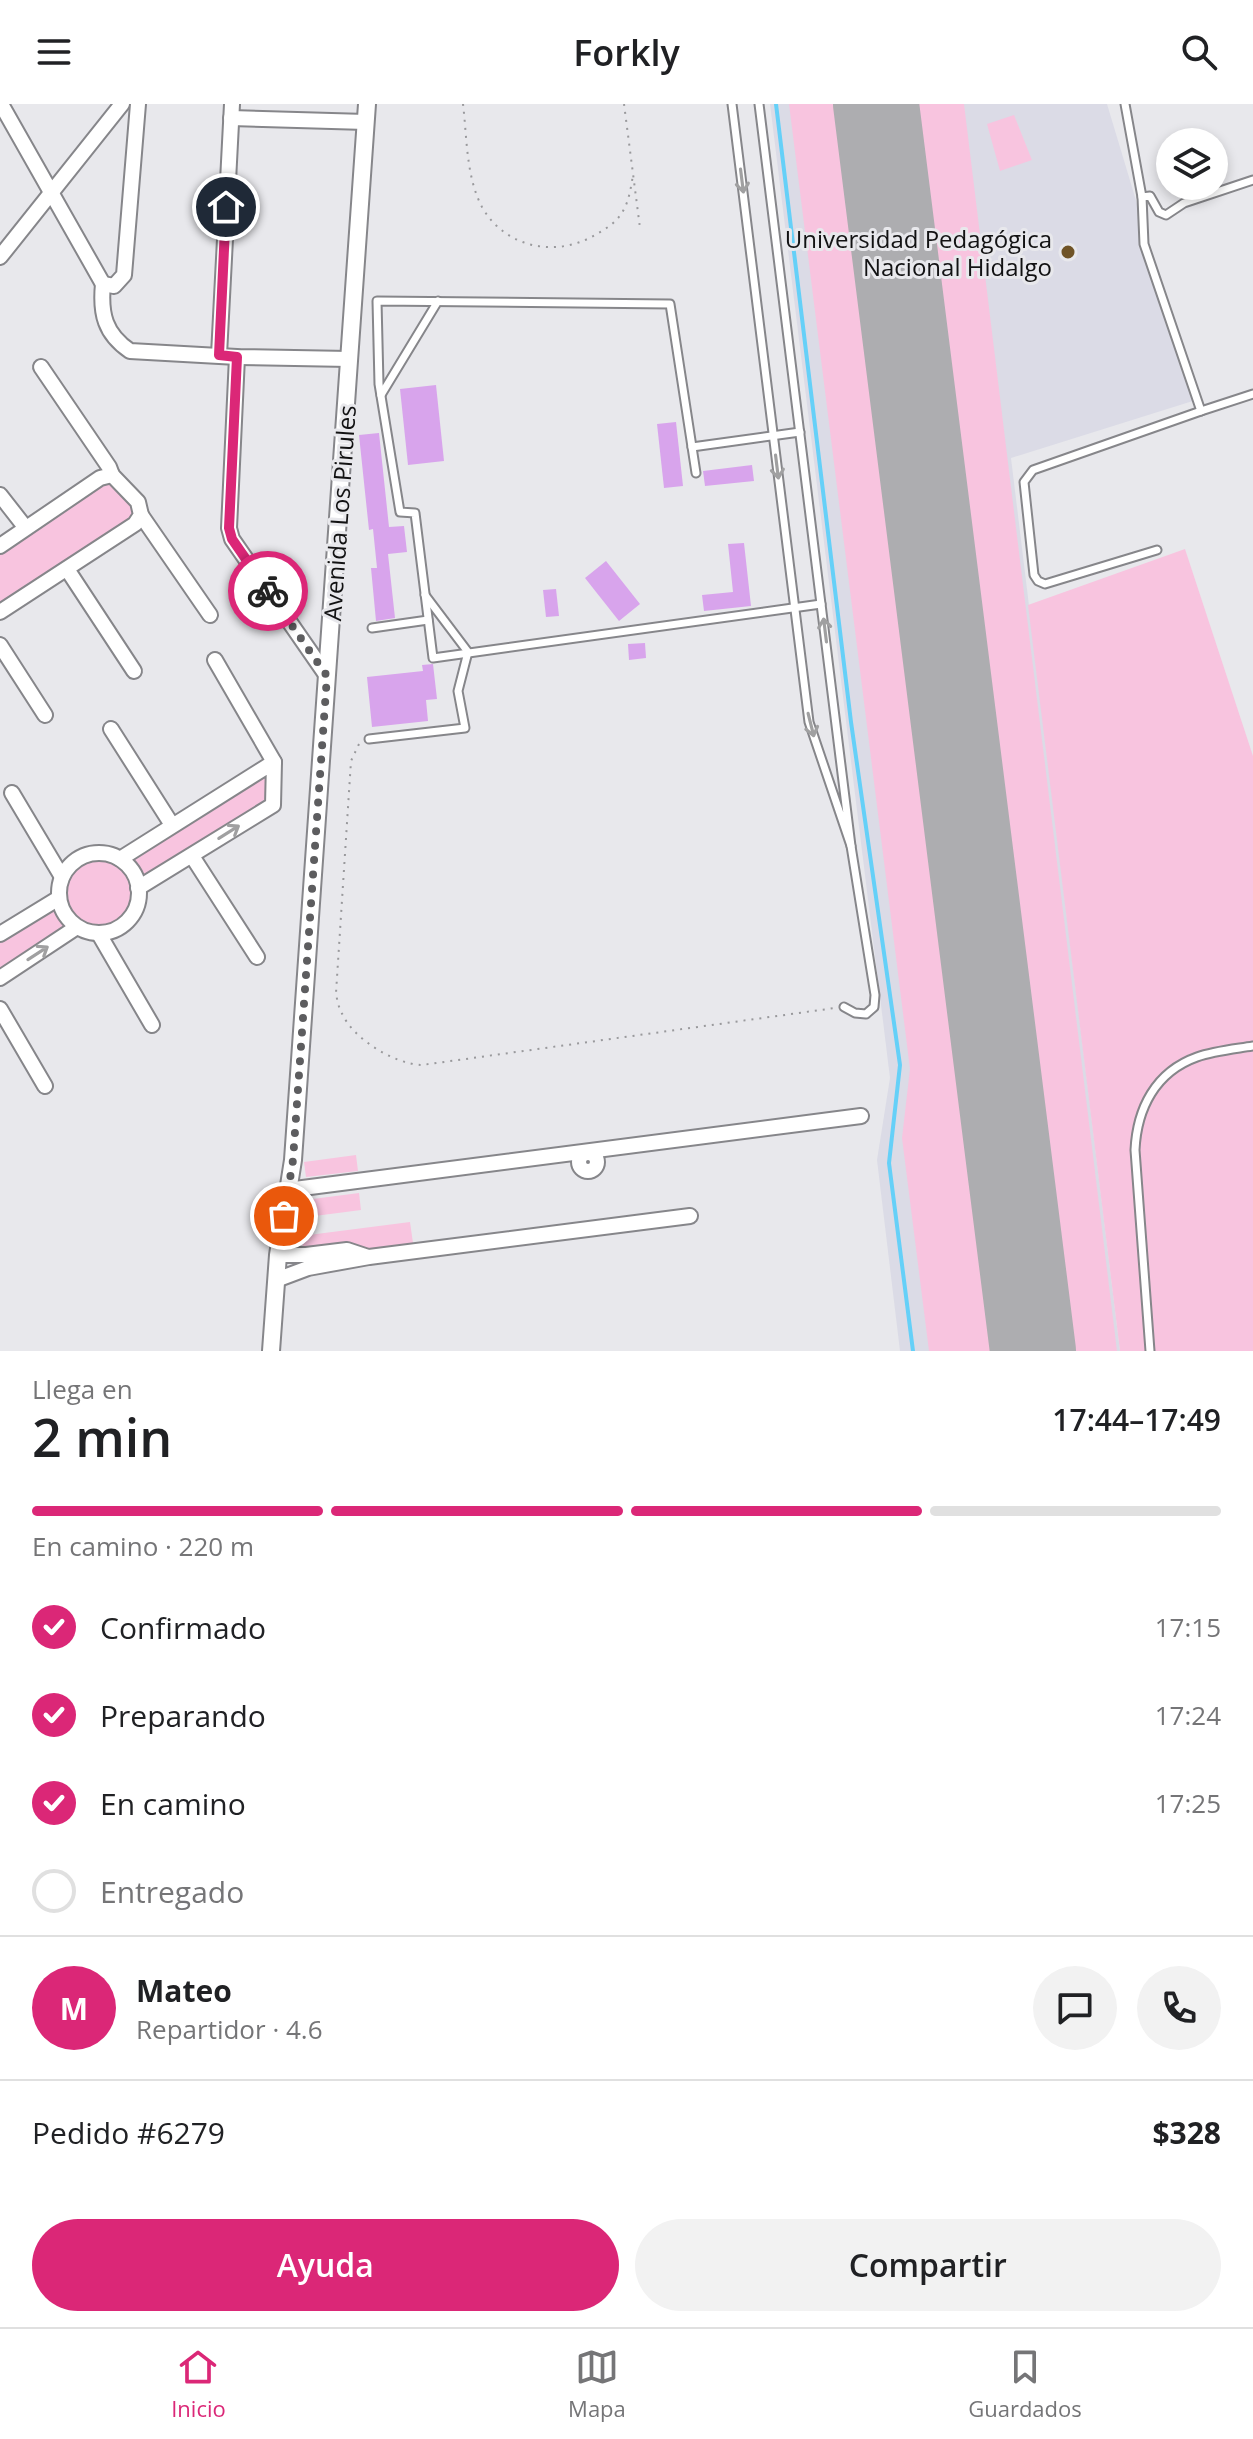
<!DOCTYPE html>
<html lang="es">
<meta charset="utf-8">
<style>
:root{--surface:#fff;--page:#f2f2f2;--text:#202124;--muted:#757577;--line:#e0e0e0;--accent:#db2777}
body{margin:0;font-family:"Open Sans",sans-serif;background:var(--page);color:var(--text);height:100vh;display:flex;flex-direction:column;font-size:30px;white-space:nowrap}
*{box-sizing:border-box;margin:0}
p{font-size:26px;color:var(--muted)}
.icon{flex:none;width:44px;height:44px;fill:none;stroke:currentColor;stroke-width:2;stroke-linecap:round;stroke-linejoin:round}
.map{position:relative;height:1247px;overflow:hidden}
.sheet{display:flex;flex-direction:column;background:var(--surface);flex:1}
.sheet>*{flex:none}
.fabs{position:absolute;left:1156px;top:24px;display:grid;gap:16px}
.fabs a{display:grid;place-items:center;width:72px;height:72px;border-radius:50%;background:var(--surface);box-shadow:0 4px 12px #0003;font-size:40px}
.pin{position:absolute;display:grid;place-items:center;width:68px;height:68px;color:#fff;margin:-34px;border:4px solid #fff;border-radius:50%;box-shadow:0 2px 8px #0007}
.courier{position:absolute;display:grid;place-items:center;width:80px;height:80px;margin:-40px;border:6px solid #db2777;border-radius:50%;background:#fff;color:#222;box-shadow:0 2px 10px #0007}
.summary em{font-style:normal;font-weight:600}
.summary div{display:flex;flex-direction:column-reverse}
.summary{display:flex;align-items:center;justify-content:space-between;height:136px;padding:0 32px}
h1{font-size:52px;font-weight:600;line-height:60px}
.bar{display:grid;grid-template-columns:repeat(4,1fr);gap:12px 8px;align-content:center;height:96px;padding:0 32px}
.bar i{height:10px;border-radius:6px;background:var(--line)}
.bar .active{background:var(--accent)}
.bar p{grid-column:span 4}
.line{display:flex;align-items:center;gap:20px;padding:0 32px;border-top:2px solid var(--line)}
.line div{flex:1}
.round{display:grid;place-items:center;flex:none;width:84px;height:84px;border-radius:42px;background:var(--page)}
ol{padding:0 32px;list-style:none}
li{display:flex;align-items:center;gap:24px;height:88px}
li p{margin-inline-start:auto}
li .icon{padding:8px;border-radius:50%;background:var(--accent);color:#fff;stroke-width:4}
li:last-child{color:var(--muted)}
li i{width:44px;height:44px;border:4px solid var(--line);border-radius:50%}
.cta{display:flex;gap:16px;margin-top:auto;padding:16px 32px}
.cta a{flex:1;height:92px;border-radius:48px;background:var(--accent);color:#fff;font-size:32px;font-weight:600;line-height:92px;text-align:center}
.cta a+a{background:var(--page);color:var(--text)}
header{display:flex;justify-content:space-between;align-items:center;height:104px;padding:0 32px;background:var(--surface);font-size:36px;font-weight:600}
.dock{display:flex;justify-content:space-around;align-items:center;height:112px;border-top:2px solid var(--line);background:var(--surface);font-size:22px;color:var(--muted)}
.dock a{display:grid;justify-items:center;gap:4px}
.dock .active{color:var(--accent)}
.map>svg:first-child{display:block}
</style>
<header><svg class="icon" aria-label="menu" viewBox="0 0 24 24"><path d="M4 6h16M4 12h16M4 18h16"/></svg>Forkly<svg class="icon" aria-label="search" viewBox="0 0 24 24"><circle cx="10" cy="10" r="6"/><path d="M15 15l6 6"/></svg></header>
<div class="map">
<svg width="1253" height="1247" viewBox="0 0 1253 1247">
<rect width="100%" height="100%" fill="#e8e8ec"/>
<polygon fill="#dbdbe6" points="770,0 1107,0 1196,296 1011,354 1120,1247 900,1247 877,1056 890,974"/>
<g fill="#f8c4df">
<polygon points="789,0 851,0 1007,1247 929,1247 902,1034 910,965"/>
<polygon points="901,0 964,0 1117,1247 1058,1247"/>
<polygon points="1014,11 1032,56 1000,67 987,20"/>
<polygon points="112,376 139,412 0,505 0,447"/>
<polygon points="1185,445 1253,652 1253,1247 1120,1247 1028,501"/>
<path d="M272,662L271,691L144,778C141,817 117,835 79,820L0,873V829L61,789C67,751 87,735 125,749Z"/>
<polygon points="356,1051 358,1067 306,1073 304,1058"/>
<polygon points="359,1089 361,1106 307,1113 305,1096"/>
<polygon points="410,1118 413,1139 367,1145 350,1139 303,1145 301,1132"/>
</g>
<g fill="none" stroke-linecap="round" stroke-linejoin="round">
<polyline stroke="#65d0f8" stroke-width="4" points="776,0 851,618 900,961 889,1059 913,1247"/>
<polyline stroke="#adadb0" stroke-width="86" points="876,0 1033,1247"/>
</g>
<g fill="#d8a4ec">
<polygon points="436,281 444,357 408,361 400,285"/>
<polygon points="676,318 683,382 664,384 657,320"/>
<polygon points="379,329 389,423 404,422 407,448 388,450 395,514 376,517 371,464 377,464 373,425 369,426 359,331"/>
<polygon points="752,361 754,377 705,382 703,367"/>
<polygon points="744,439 751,502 704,507 702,491 733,488 728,440"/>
<polygon points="606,457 640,500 619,517 585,474"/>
<polygon points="556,485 559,512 546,513 543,486"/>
<polygon points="645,539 646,554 629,556 628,540"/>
<polygon points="433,560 437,595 426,596 428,617 372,623 367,573 423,567 422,561"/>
</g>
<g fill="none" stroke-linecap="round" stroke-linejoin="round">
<defs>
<g id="service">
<polyline points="732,0 809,618 851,742 759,0"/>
<polyline points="1125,0 1142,93 1144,140 1201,307 1253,290"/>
<polyline points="1142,93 1150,92 1159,108 1166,111 1184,99 1253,76"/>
<polyline points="381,291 438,197"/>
<polyline points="692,343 800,328"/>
<polyline points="696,369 670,200 377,197 379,280 400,408 415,409 433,554 821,500"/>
<polyline points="1157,446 1045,480 1038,477 1034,471 1024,378 1033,366 1201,307"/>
<polyline points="372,524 428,516"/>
<polyline points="369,635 465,624 458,587 468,548 425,491"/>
<polyline points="844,903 855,909 866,910 874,903 875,891 851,742"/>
<path d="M1150,1247L1135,1046C1137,1005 1155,968 1197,953C1214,947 1235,945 1253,942"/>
</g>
<g id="minor">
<polyline points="1,0 103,180"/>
<polyline points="231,14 366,18"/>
<polyline points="0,153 122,0"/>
<path d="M103,180C100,210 105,230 130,247L237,253L349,255"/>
<polyline points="103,180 114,182 124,171 138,0"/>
<polyline points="219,251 232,0"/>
<polyline points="237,253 229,424 232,435 327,572"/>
<polyline points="41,263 109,363 112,371"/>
<polyline points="0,391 25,423"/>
<polyline points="141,411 210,511"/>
<polyline points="0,442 100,374 112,371"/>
<polyline points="67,465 134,567"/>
<polyline points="0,508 135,420 141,411 138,398 112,371"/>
<polyline points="0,541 45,611"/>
<polyline points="215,556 274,658"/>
<polyline points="111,625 172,721"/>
<polyline points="12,689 62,773"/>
<circle cx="99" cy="789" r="40"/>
<polyline points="192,752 257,853"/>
<polyline points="120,755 274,658 273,701 138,784"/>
<polyline points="0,830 59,794"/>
<polyline points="99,830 152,921"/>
<polyline points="0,874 77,823"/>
<polyline points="0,905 45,982"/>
<circle cx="588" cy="1058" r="9"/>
<polyline points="287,1086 861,1012"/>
<polyline points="278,1151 306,1151 347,1146 368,1153"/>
<polyline points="276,1176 308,1164 369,1153 690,1112"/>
</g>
<polyline id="tertiary" points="271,1247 278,1151 293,1056 367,0"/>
</defs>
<use href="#service" stroke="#86868a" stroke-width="11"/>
<use href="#minor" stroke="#86868a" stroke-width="18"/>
<use href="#tertiary" stroke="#86868a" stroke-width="20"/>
<g stroke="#99999c" stroke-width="2" stroke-dasharray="2 6" stroke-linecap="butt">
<path d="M463,0C467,33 466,73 482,103C505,144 556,154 595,131C606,125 617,118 623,107C629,97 631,83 633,71"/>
<polyline points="624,0 640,124"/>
<path d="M359,640L351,657L336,889C337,895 338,902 341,907C351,934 394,960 422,961L835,904"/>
</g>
<use href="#service" stroke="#fff" stroke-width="7"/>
<use href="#minor" stroke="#fff" stroke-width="14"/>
<use href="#tertiary" stroke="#fff" stroke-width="16"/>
</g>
<defs><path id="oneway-shaft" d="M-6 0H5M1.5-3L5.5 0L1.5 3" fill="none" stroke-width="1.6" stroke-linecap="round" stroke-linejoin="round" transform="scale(2)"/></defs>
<g stroke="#a0a0a1">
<use href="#oneway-shaft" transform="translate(742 77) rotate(83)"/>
<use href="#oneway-shaft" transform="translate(777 363) rotate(83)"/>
<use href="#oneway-shaft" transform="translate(825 526) rotate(-97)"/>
<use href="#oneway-shaft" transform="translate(811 621) rotate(76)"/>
<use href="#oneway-shaft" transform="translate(229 728) rotate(-32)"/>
<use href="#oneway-shaft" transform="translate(38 849) rotate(-33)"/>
</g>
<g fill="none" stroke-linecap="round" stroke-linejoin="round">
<polyline stroke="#5d5d5f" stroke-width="8" stroke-dasharray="0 14.4" points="268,487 327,572 293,1056 284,1112"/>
<polyline stroke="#db2777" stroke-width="10" points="226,103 219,251 237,253 229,424 232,435 268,487"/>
</g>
<circle fill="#6f5326" stroke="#e8e8ec" stroke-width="3" cx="1068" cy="148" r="8"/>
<g text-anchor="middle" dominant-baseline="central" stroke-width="6" stroke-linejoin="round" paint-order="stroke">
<g font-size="24" fill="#121213" stroke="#e8e8ec" text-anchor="end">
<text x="1052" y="134">Universidad Pedagógica<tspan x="1052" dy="28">Nacional Hidalgo</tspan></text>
</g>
<g font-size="24" fill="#121213" stroke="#e8e8ec">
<text transform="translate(339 409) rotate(-86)">Avenida Los Pirules</text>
</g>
</g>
</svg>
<div class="fabs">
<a><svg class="icon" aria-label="layers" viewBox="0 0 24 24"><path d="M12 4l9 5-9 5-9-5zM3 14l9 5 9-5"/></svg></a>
</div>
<div class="pin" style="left:284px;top:1112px;background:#ea580c"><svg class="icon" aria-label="bag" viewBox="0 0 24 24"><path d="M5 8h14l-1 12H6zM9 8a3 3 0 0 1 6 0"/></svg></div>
<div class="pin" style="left:226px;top:103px;background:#1f2937"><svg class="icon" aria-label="home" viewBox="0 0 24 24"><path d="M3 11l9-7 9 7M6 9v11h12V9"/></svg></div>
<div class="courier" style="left:268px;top:487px"><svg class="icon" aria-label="bike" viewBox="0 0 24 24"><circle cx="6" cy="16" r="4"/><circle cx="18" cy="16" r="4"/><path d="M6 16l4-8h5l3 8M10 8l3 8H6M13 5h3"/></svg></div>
</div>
<section class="sheet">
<div class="summary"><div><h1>2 min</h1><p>Llega en</p></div><em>17:44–17:49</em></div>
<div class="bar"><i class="active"></i><i class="active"></i><i class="active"></i><i></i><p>En camino · 220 m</p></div>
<ol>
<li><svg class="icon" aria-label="check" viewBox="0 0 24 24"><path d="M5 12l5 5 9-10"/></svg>Confirmado<p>17:15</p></li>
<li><svg class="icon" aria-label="check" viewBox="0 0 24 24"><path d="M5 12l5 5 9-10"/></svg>Preparando<p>17:24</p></li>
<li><svg class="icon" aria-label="check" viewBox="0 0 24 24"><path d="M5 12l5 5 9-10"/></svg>En camino<p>17:25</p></li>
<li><i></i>Entregado</li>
</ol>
<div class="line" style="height:144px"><b class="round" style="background:var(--accent);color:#fff">M</b><div><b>Mateo</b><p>Repartidor · 4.6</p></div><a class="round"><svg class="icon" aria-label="chat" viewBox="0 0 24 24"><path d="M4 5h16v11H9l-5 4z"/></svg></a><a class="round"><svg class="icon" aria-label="phone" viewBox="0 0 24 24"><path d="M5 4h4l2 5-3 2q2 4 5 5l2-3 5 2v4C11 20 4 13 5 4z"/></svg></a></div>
<div class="line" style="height:104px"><div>Pedido #6279</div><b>$328</b></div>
<div class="cta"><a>Ayuda</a><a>Compartir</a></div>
</section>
<nav class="dock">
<a class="active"><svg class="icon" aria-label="home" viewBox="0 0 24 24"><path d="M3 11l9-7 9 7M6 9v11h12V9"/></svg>Inicio</a>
<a><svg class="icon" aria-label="map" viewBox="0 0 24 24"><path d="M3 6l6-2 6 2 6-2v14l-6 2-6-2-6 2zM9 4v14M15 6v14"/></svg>Mapa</a>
<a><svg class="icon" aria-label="saved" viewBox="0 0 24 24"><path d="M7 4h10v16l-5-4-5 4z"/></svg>Guardados</a>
</nav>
